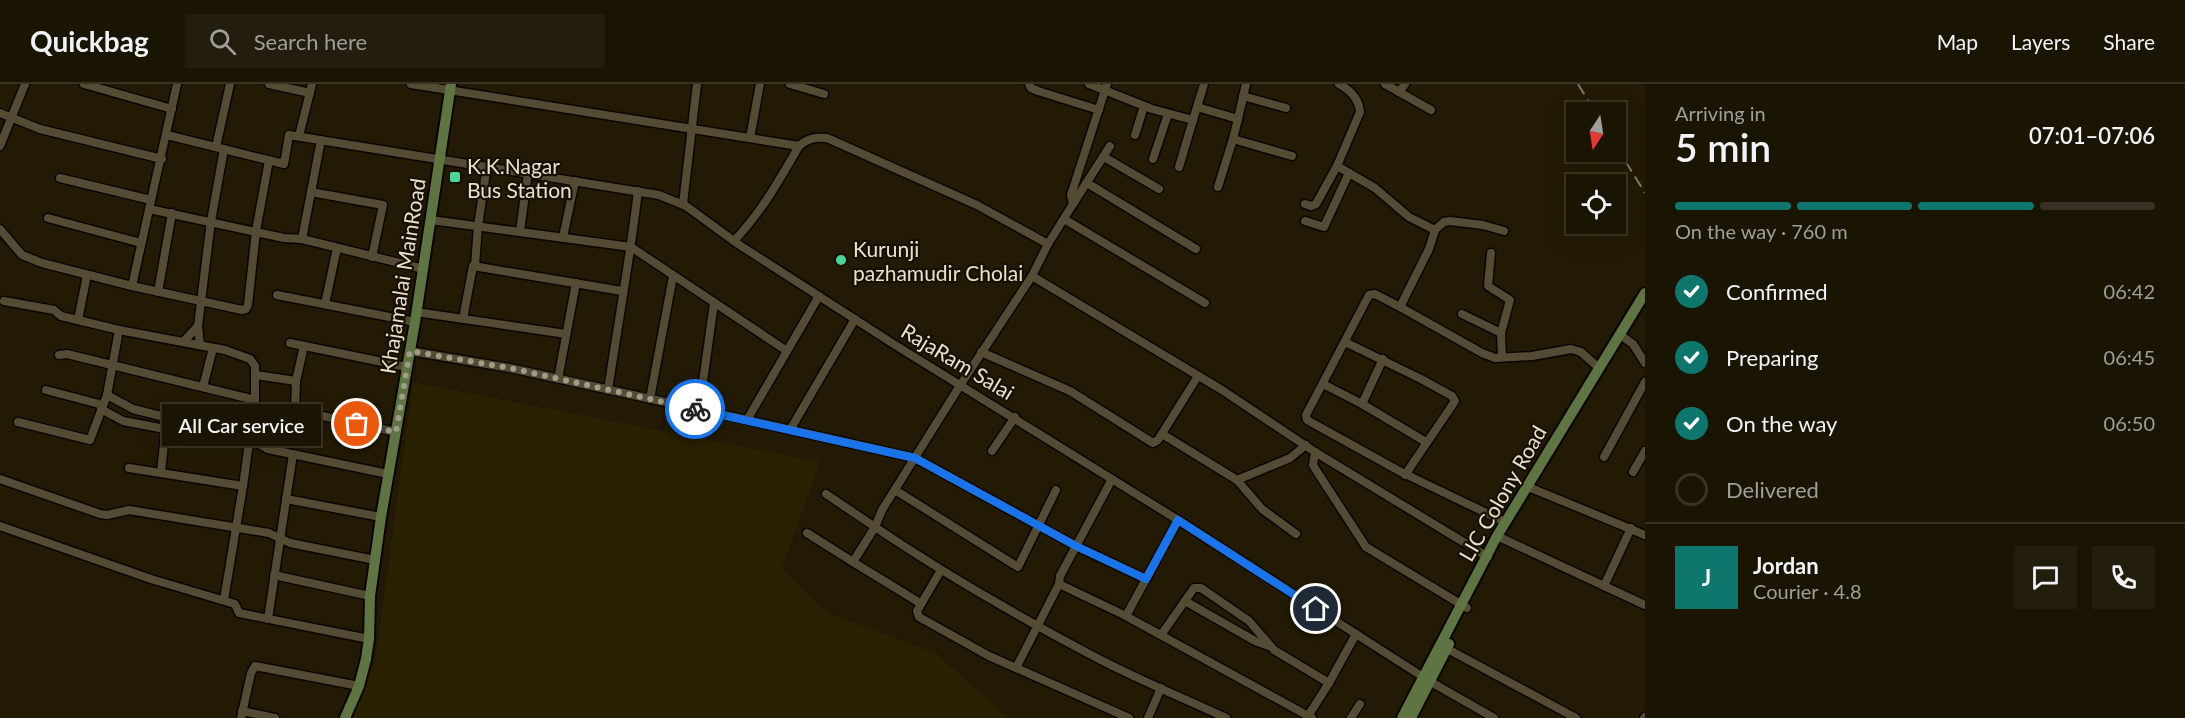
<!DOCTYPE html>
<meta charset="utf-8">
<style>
:root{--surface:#1a1403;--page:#231d0d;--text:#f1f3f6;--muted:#9f9e9a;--line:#383325;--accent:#0f766e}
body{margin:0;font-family:Lato,sans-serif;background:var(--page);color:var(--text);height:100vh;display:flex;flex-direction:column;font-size:22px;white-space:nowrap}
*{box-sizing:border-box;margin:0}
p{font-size:20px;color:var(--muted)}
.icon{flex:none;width:33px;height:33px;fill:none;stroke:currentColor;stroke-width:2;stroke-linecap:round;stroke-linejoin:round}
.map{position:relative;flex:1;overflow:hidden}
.side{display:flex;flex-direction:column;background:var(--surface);width:540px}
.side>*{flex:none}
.needle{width:39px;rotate:192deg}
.controls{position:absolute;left:1566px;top:18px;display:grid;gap:12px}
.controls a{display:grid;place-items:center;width:60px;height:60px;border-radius:0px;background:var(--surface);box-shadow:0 6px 24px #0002,0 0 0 2px var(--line);font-size:30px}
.pin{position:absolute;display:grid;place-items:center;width:51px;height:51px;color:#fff;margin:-26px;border:3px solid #fff;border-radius:50%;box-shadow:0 2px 6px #0007}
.courier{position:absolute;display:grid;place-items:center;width:60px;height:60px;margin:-30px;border:4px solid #1a73e8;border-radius:50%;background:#fff;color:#222;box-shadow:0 2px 8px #0007}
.bubble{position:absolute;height:42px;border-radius:0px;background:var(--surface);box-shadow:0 6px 24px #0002,0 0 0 2px var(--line);font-size:20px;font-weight:600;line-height:42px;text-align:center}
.head em{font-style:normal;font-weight:600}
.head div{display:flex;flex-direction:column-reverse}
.head{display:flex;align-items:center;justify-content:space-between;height:102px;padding:0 30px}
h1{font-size:39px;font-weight:600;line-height:45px}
.bar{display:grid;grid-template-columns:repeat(4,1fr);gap:9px 6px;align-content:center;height:72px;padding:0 30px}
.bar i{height:8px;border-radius:4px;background:var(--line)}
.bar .on{background:var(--accent)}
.bar p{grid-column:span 4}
.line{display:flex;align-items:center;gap:15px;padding:0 30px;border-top:2px solid var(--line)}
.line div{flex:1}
.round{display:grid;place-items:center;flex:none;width:63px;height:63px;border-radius:0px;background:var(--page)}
ol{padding:0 30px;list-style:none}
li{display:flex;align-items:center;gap:18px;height:66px}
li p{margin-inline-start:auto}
li .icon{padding:6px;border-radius:50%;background:var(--accent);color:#fff;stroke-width:4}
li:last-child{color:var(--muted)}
li i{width:33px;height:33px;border:3px solid var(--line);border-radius:50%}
header{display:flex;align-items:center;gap:36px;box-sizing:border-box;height:84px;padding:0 30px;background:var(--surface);border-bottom:2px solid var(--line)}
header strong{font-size:28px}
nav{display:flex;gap:33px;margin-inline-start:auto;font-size:21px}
.search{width:420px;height:54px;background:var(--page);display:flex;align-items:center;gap:15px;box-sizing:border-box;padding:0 21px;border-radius:0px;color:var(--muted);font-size:22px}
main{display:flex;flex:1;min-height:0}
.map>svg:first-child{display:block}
</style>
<header>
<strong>Quickbag</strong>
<div class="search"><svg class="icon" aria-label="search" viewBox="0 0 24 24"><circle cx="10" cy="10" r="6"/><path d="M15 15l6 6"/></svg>Search here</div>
<nav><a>Map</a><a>Layers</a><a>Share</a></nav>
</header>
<main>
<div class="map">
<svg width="1645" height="634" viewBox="0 0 1645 634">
<rect width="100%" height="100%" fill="#221a04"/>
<polygon fill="#2a2002" points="413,298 820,378 782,484 826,528 937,570 1008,634 348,634 375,579"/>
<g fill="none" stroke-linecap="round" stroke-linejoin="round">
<defs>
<g id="minor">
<polyline points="84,0 172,25"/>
<polyline points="269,0 310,9"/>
<polyline points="411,0 799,62"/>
<polyline points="790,0 824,10"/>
<polyline points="1029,0 1031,4 1038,7 1099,26"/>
<polyline points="1089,0 1152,25 1193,36 1204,0"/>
<path d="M1107,0L1071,111L1073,120L1048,160L1032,192L961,300L882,426L875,443C946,491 1021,534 1097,574C1139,596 1183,614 1226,634"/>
<path d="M1339,0C1350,6 1359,15 1360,28L1337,82L1375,104L1409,133L1435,146L1429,165L1400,223L1482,269L1495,274L1532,272L1571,265L1581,268L1599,284"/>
<polyline points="1385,0 1431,26"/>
<polyline points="1399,8 1405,0"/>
<polyline points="1243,12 1286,24"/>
<polyline points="1197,23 1238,35 1246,0"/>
<polyline points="0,29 40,45 162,75"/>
<polyline points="1238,35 1233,55 1292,72"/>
<polyline points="167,51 284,80 289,51 659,111 686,122 738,160 895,261 1178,436 1431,598 1494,634"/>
<polyline points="1135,51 1144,22"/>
<polyline points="299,52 312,0"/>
<polyline points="750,54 760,0"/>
<polyline points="0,62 25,0"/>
<polyline points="216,63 230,0"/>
<polyline points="1104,73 1159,105"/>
<polyline points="1153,75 1168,30"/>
<polyline points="1179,83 1193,36"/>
<polyline points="60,94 151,116"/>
<polyline points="1087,99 1196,165"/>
<polyline points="1218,103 1233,55"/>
<polyline points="311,108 383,121 372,173"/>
<polyline points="683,120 697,0"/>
<polyline points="1073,120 1110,62"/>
<polyline points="1305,120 1311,122 1316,120 1337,82"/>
<polyline points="149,125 284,154 302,155 424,185"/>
<polyline points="48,134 141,159"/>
<polyline points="1064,135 1205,219"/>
<polyline points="431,136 631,163 787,267"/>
<polyline points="1305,137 1324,143 1349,89"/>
<polyline points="0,145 22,171 42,179 132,202 242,226 246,225 248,221 256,147 269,76"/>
<polyline points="1435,146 1444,138 1450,137 1483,141 1504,147"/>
<polyline points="520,147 528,89"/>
<polyline points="563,153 575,97"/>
<polyline points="302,155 321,56"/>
<path d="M734,157C762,127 779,97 799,62C808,54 816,53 827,54L977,121L1048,160"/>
<polyline points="1491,169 1488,202 1510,216 1501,249 1502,273"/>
<polyline points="475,182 478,142 487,82"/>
<polyline points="1032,192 1222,306 1315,368 1488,473"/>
<polyline points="132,202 177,0"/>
<polyline points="158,208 172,129"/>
<polyline points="277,211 415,238"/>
<polyline points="4,217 54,226 61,232 119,246 225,266 250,275 255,282 255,316"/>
<polyline points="325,220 337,164"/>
<polyline points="1400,223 1375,210 1369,211 1306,331 1307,336 1401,388 1505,438"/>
<polyline points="416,228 566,250"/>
<polyline points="1462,230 1501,249"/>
<polyline points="463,235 473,182 622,207"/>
<polyline points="78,236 87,191"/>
<polyline points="1619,250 1633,260 1645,279"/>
<polyline points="183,258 198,242"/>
<polyline points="1345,258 1421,295 1452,312 1455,317 1405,391"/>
<polyline points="290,259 407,283"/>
<polyline points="200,261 198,242 211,137 224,65"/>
<polyline points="304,262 296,297 295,326 396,348"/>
<polyline points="410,267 510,284 747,336 819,212"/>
<polyline points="981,268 1070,307 1153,359 1158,356 1198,292"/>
<polyline points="59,271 67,270 255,316 243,402"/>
<polyline points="1383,275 1362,320 1426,358"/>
<polyline points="256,291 296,297"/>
<polyline points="558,295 576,199"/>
<polyline points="1323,300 1362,320"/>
<polyline points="203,303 213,264"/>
<polyline points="46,306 103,321"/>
<path d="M608,306C618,240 630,174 638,107"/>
<polyline points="107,311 119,246"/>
<polyline points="650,315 673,192"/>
<polyline points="101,325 123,337 165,345"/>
<polyline points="699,326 714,219"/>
<polyline points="747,336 915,374 1076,462 1146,495"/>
<polyline points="18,338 90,356 107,311 133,325 248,354 268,365 388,390"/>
<polyline points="790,346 855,235"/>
<polyline points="1162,350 1237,396 1262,425 1296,450"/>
<polyline points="992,367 1015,333"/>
<polyline points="1315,368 1313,381 1316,386 1366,463 1467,524"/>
<polyline points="1604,373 1645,298"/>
<polyline points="129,384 243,402 224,516"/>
<polyline points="161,388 166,341"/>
<polyline points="1633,388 1645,367"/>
<polyline points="0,395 100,430 107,431 129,426 269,449 290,459 375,476"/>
<polyline points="1237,396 1290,374 1306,361"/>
<polyline points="1526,402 1645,451"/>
<polyline points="895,406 1018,483 1056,406"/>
<polyline points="826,410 875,443 853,478 920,519"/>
<polyline points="286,415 381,433"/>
<polyline points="0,442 151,495 235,520 239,529 369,555"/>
<polyline points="807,449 853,478"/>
<polyline points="1497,452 1645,521"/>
<polyline points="941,486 917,527 919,533 989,572 1129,634"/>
<polyline points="274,491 370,512"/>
<polyline points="1059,500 1060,492 1112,395"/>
<polyline points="1604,502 1631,444"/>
<polyline points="1185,517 1255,557 1269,562"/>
<polyline points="1126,532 1178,436"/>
<polyline points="268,535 293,370"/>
<polyline points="1161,551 1194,504 1201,504 1249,537 1274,566 1329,599 1308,632"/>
<polyline points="1442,562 1576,634"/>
<polyline points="1016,584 1059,500 1124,531 1312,634"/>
<polyline points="1329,599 1356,550"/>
<polyline points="242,627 275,634"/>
<polyline points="241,634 251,589 255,582 359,602"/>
<polyline points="1148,634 1161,604"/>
<polyline points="1351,634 1360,620"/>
<polyline points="1644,634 1645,633"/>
</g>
<g id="major">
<polyline points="345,634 359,602 366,575 369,555 370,512 381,433 415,238 451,0"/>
<polyline points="1402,634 1497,452 1645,209"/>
<polyline points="1411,634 1449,560"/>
</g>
</defs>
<use href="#minor" stroke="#0b0500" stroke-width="11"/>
<use href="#major" stroke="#0b0500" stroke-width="14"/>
<use href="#minor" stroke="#544b34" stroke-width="8"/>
<use href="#major" stroke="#5f7443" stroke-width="10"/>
<g stroke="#7e7765" stroke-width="2" stroke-dasharray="12 6" stroke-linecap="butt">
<polyline points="1578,0 1595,28"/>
<polyline points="1616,62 1645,109"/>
</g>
</g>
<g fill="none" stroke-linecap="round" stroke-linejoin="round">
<polyline stroke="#a19b8b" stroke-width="6" stroke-dasharray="0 10.8" points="357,340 396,348 410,267 510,284 695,325"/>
<polyline stroke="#1a73e8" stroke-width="8" points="695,325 915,374 1076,462 1146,495 1178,436 1316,525"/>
</g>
<g fill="#4dd39a" stroke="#181100" stroke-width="2">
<rect x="449" y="87" width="12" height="12" rx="3"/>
<circle cx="841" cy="176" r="6"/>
</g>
<g text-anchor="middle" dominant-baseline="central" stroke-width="4.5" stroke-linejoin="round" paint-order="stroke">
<g font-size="21" fill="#e6e1d4" stroke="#181100" text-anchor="start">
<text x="467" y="81">K.K.Nagar<tspan x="467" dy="24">Bus Station</tspan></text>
<text x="853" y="164">Kurunji<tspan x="853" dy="24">pazhamudir Cholai</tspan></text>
</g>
<g font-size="21" fill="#e6e1d4" stroke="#181100">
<text transform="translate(402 192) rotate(-81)">Khajamalai MainRoad</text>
<text transform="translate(958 277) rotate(31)">RajaRam Salai</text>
<text transform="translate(1502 409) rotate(-60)">LIC Colony Road</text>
</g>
</g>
</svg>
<div class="controls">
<a><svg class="needle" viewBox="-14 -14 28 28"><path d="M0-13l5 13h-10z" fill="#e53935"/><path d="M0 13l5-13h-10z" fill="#9f9e9a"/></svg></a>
<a><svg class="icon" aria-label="locate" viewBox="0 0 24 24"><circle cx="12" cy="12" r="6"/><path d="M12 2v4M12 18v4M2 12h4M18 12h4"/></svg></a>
</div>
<div class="pin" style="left:357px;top:340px;background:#ea580c"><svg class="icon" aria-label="bag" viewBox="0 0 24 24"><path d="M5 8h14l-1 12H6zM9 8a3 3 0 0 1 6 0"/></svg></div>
<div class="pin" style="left:1316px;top:525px;background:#1f2937"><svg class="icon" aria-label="home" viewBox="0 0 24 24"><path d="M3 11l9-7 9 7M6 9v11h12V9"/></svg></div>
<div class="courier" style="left:695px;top:325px"><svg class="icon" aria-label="bike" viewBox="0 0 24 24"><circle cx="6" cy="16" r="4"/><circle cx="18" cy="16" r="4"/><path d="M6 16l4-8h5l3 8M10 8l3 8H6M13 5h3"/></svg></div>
<div class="bubble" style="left:162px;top:320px;width:159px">All Car service</div>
</div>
<section class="side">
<div class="head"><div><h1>5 min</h1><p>Arriving in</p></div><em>07:01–07:06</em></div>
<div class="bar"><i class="on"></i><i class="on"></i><i class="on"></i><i></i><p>On the way · 760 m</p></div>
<ol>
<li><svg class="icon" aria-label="check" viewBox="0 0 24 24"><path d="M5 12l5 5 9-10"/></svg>Confirmed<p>06:42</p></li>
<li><svg class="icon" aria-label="check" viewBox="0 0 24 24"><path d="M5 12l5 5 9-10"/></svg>Preparing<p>06:45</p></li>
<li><svg class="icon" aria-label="check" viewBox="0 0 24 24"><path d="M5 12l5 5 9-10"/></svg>On the way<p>06:50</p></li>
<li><i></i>Delivered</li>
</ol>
<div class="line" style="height:108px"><b class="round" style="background:var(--accent);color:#fff">J</b><div><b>Jordan</b><p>Courier · 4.8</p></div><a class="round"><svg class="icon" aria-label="chat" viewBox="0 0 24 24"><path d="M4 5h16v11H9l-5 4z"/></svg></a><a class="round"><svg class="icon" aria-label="phone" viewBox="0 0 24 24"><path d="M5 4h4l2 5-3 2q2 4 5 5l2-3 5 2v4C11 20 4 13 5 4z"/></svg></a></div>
</section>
</main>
